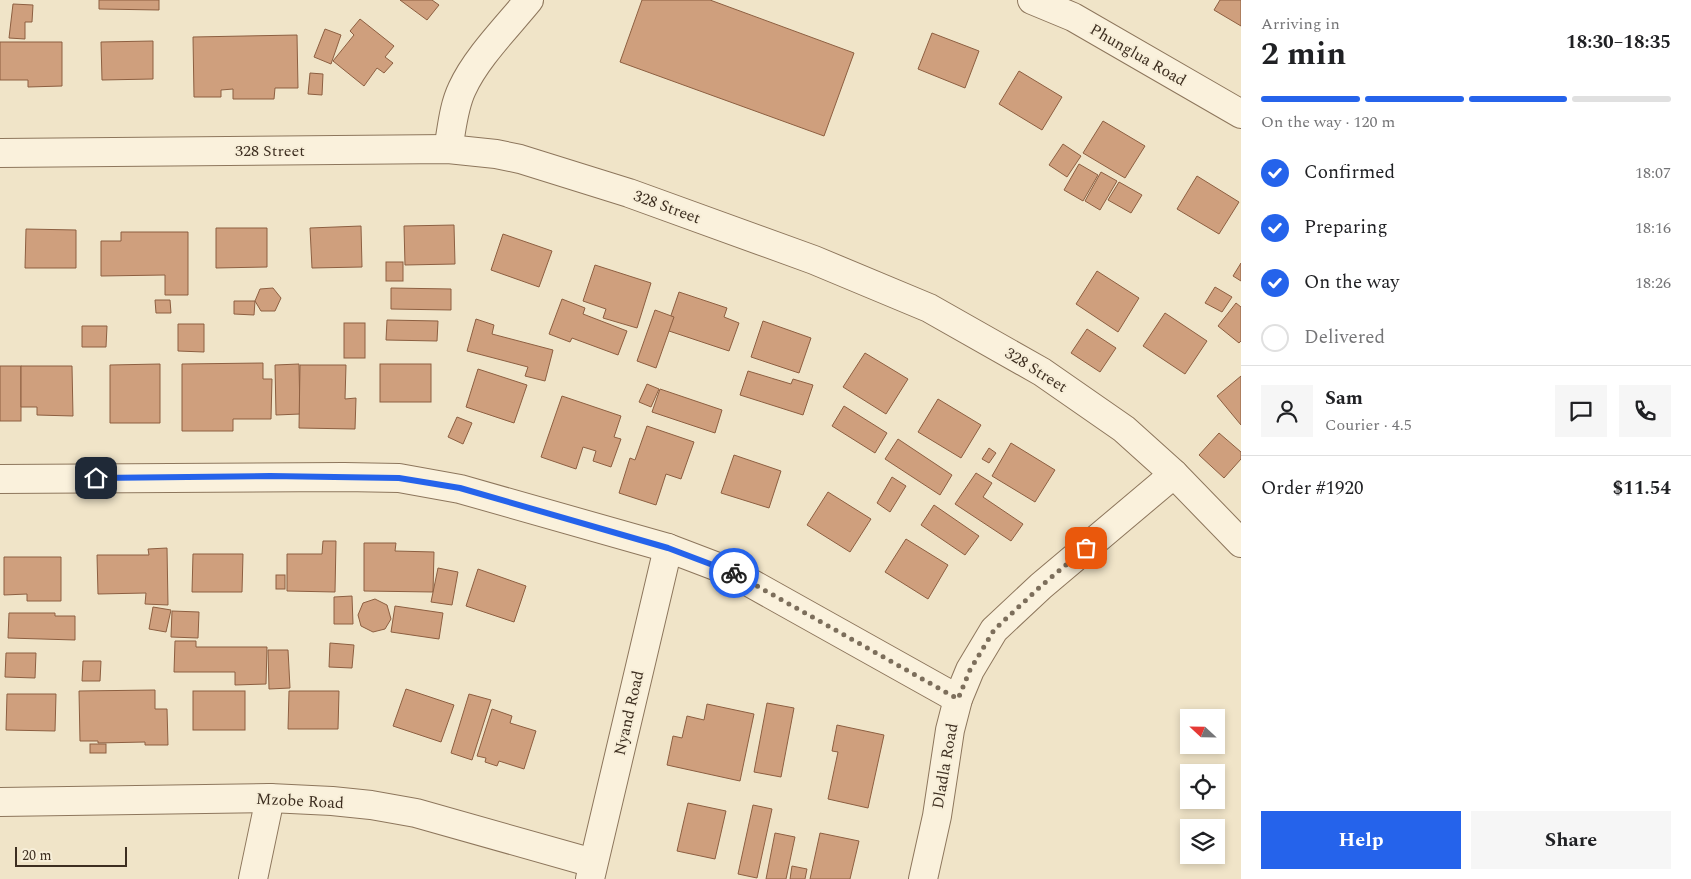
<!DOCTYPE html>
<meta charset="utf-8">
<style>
:root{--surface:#fff;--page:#f6f6f6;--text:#202124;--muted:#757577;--line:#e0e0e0;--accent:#2563eb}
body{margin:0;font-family:Spectral,serif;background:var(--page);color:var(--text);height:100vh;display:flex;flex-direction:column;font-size:19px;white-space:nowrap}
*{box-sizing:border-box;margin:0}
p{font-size:16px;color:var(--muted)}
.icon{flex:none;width:28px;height:28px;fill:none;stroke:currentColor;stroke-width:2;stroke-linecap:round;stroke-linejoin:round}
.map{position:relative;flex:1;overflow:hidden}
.sheet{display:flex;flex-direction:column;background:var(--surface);width:450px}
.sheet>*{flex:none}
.needle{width:32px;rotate:292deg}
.tools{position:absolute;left:1180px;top:709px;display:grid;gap:10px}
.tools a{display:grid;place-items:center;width:45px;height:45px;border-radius:0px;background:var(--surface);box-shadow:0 2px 8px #0003;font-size:25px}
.scale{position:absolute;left:15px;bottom:12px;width:112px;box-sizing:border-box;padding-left:5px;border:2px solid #3d2e20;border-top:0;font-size:14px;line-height:18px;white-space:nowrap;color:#3d2e20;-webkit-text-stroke:4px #f7eed8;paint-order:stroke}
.pin{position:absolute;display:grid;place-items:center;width:42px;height:42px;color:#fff;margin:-21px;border-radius:10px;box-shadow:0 2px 8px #0006}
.courier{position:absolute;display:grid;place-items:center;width:50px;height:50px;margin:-25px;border:4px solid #2563eb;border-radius:50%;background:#fff;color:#222;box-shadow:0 1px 6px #0007}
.headline em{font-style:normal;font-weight:700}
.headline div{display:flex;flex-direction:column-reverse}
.headline{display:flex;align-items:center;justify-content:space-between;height:85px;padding:0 20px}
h1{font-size:32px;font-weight:700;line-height:38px}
.bar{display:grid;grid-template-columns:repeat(4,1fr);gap:8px 5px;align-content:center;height:60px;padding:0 20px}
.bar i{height:6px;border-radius:4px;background:var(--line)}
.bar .on{background:var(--accent)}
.bar p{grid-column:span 4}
.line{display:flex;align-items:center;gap:12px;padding:0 20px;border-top:1px solid var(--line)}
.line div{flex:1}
.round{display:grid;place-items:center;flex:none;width:52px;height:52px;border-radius:0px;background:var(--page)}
ol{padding:0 20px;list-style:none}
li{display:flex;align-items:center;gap:15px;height:55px}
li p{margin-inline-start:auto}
li .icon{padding:5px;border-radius:50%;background:var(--accent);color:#fff;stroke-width:4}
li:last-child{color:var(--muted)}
li i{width:28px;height:28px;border:2px solid var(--line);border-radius:50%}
.action{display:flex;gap:10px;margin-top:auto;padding:10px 20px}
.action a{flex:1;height:58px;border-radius:0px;background:var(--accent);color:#fff;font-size:20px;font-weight:700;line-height:58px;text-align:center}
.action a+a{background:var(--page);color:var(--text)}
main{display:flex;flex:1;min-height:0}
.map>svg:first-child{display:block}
</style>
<main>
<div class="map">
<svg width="1241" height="879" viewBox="0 0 1241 879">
<rect width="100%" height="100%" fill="#f0e4c8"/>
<g fill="#cf9f7d" stroke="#8d5f41">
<polygon points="99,0 159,0 159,10 99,9"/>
<polygon points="400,0 432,0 439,5 427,20"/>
<polygon points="642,0 710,0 854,53 824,136 620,62"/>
<polygon points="1220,0 1241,0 1241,26 1214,10"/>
<polygon points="13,4 33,5 32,22 25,22 25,39 9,38"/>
<polygon points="360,19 394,46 385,57 393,63 384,73 377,68 364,86 333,61 354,35 350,31"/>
<polygon points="325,29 341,35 331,64 314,57"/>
<polygon points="932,33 979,51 965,88 918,69"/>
<polygon points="297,35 298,88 275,88 274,99 233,99 233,89 221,90 221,97 194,97 193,37"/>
<polygon points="153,41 153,79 102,80 101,42"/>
<polygon points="0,42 62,42 62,86 28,87 28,80 0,80"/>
<polygon points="1019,71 1062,97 1042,130 999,104"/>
<polygon points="310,73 323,74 322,95 308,94"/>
<polygon points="1103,121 1145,146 1125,178 1083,153"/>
<polygon points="1063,144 1081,156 1067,177 1049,165"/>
<polygon points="1079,164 1098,175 1083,201 1064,190"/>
<polygon points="1101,172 1117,181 1100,210 1085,201"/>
<polygon points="1197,176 1239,202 1219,234 1177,209"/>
<polygon points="1119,182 1142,195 1131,213 1108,200"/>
<polygon points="454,225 455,264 405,265 404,226"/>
<polygon points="361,226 362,267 312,268 310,228"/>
<polygon points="216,228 267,228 267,267 216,268"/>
<polygon points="26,229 76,230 76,268 25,268"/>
<polygon points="121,232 188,232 188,295 165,295 165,275 101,276 101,241 121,241"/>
<polygon points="503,234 552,251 539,287 491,270"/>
<rect x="386" y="262" width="17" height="19"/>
<polygon points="1241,263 1241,281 1233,276"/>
<polygon points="595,265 651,283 637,328 603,318 606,309 583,301"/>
<polygon points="1097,271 1139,298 1118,332 1076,304"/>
<polygon points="1215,287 1232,297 1222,312 1205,303"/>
<polygon points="273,288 281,298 275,311 261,311 255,301 260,289"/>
<polygon points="391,288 451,289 451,310 391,309"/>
<polygon points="679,292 727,308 724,317 739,323 729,351 666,330"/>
<polygon points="562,299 585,308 583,314 627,331 618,355 572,338 570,342 549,334"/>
<polygon points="155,300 170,300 171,313 156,313"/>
<polygon points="234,301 255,301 254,315 234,314"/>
<polygon points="1236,303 1241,307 1241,341 1239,343 1218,326"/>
<polygon points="655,310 674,317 656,368 637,361"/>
<polygon points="1165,313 1207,341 1185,374 1143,346"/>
<polygon points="476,319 494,325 492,334 553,350 545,381 525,376 528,367 467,351"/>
<polygon points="387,320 438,321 437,341 386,340"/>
<polygon points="763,321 811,338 799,373 751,357"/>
<rect x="344" y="323" width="21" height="35"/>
<polygon points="178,324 204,324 204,352 178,351"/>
<polygon points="82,326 107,326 106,347 82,347"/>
<polygon points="1087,329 1116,348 1100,372 1071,353"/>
<polygon points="865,353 908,379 886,414 843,387"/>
<polygon points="263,363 263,379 272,379 271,419 233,419 233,431 182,431 182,364"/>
<polygon points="160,364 160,423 110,423 110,365"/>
<polygon points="299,364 300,414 276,415 275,365"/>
<rect x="380" y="364" width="51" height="38"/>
<polygon points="300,365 346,365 345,399 356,398 355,429 299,428"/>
<rect x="0" y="366" width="21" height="55"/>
<polygon points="21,366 72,366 73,416 37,415 37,407 21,407"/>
<polygon points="478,369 527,385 514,423 466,407"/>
<polygon points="748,371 791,384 793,379 813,385 803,415 740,395"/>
<polygon points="1241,376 1241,425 1217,396"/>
<polygon points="647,384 659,389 651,407 639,402"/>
<polygon points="660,389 722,410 715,433 652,412"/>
<polygon points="562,396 621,416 614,437 621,439 611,467 593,461 596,451 583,447 576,469 541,457"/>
<polygon points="938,399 981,425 961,458 918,432"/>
<polygon points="844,406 887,433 875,453 832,426"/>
<polygon points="457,417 472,423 463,444 448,437"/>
<polygon points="647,426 694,442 681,479 666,474 656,505 619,493 630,458 635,460"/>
<polygon points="1219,433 1241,452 1241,459 1224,478 1199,455"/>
<polygon points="898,439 952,475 940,495 885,459"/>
<polygon points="1011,443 1055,470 1035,502 992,476"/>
<polygon points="989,448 996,453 989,463 982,459"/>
<polygon points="734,455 781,471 769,508 721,493"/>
<polygon points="976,473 992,483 983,497 1023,524 1011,541 955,504"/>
<polygon points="892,477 906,486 890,512 877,503"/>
<polygon points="828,492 871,519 850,552 807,525"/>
<polygon points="934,505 979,536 965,555 921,525"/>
<polygon points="906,539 948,565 928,599 885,572"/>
<polygon points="323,541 336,541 335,592 287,591 287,554 322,554"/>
<polygon points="364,543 396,543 395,551 434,552 433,592 364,591"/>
<polygon points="167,548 168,605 145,604 146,593 98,594 97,555 149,555 148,549"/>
<polygon points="193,554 243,554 242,592 192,592"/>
<polygon points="4,557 61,557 61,601 27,601 27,594 4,595"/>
<polygon points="438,568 458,572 452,605 431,602"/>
<polygon points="478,569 526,586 514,622 466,606"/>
<rect x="276" y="575" width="9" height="14"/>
<polygon points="352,596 353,624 334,624 334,597"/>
<polygon points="375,599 387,605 391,619 385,629 373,632 361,626 358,615 363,603"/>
<polygon points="395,606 443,613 439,639 391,632"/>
<polygon points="153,607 171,610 166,632 149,629"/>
<polygon points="172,611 199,612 198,638 171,637"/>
<polygon points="9,613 55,613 55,616 75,616 75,640 8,638"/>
<polygon points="175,641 196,641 196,647 267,647 266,684 235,685 235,672 174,672"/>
<polygon points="330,643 354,645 352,668 329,667"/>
<polygon points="268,650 288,650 290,688 269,689"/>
<polygon points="6,653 36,653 35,678 5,677"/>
<polygon points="83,661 101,661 100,681 82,681"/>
<polygon points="406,689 454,705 441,742 393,726"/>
<polygon points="155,690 155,709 167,709 168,745 145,745 145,742 98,743 98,741 80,741 79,691"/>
<rect x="193" y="691" width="52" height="39"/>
<polygon points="289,691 339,691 338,729 288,729"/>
<polygon points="7,694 56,694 55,731 6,730"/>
<polygon points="469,694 491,700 472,760 451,753"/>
<polygon points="767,703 794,708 781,777 754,772"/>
<polygon points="707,704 754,714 740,781 667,765 673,736 682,738 687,716 704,720"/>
<polygon points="492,709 512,716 510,723 536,731 524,769 499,761 497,766 485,762 486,758 477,756"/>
<polygon points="837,725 884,735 868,808 828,799 838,752 832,751"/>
<rect x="90" y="744" width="16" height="9"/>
<polygon points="688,803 726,811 715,859 677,851"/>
<polygon points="753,805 772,809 757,878 738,874"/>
<polygon points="775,833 795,837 786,879 766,879"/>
<polygon points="820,833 859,841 850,879 810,879"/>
<polygon points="792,866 807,869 805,879 790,879"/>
</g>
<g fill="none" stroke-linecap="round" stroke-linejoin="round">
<defs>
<g id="minor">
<polyline points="1032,0 1073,17 1241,114"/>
<path d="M448,149C452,129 453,108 462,89C476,58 507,27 529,0"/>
<polyline points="0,153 448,149 496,154 520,159 629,193 814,260 929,308 1042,372 1124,429 1174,474 1241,543"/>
<polyline points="0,479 344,477 399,478 460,489 668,548 731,572 958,699"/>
<polyline points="0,802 270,798 332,801 371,805 416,813 593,863"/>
<polyline points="253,879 270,798"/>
<polyline points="590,879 668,548"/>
<polyline points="923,879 937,816 950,730 958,699 970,670 994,630 1041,586 1174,474"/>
</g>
</defs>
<use href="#minor" stroke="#8d765c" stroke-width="30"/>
<use href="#minor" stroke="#faf1dc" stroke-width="28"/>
</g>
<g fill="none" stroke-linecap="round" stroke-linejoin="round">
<polyline stroke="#7c6e5b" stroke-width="5" stroke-dasharray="0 9" points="734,573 958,699 970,670 994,630 1041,586 1086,548"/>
<polyline stroke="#2563eb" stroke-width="6" points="96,478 270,476 399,478 460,488 668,548 734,573"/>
</g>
<g text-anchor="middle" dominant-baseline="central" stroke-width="4" stroke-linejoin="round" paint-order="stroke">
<g font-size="16" fill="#3d2e20" stroke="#f7eed8">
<text transform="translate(1138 55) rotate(30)">Phunglua Road</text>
<text x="270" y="151">328 Street</text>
<text transform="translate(667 207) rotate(20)">328 Street</text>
<text transform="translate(1036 370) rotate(32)">328 Street</text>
<text transform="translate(629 713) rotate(-77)">Nyand Road</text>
<text transform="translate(945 766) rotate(-80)">Dladla Road</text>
<text transform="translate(300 801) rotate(3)">Mzobe Road</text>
</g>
</g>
</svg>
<div class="tools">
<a><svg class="needle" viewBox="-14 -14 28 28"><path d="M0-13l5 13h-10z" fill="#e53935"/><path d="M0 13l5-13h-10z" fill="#757577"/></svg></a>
<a><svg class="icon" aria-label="locate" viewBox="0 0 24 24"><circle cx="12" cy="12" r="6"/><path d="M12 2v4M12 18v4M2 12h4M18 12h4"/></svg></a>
<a><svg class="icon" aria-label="layers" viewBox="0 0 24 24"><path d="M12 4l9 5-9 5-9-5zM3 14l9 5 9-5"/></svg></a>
</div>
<div class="scale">20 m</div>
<div class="pin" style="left:1086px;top:548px;background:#ea580c"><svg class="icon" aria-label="bag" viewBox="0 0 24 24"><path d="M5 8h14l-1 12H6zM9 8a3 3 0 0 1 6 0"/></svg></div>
<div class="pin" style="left:96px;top:478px;background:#1f2937"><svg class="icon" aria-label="home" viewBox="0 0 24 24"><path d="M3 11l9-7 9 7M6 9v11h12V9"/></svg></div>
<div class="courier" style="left:734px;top:573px"><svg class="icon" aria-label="bike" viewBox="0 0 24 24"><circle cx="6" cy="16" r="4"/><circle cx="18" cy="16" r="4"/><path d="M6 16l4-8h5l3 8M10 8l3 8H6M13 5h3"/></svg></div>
</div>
<section class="sheet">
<div class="headline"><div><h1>2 min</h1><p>Arriving in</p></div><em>18:30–18:35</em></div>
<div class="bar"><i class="on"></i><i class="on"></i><i class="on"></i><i></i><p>On the way · 120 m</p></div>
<ol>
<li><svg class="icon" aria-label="check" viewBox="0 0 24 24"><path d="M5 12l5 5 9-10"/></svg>Confirmed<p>18:07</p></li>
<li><svg class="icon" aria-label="check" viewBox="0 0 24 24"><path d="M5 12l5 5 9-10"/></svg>Preparing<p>18:16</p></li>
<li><svg class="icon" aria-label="check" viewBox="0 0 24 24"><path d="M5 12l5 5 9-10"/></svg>On the way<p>18:26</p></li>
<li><i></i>Delivered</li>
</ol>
<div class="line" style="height:90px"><a class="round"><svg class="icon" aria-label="person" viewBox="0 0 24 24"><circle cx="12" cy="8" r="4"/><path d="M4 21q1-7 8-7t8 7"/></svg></a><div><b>Sam</b><p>Courier · 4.5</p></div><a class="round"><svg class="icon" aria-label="chat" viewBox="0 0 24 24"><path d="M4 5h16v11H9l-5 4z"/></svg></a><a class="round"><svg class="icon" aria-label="phone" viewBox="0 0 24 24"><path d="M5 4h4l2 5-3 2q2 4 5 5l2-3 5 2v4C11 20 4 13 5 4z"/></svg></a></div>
<div class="line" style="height:65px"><div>Order #1920</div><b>$11.54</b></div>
<div class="action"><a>Help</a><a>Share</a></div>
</section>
</main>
